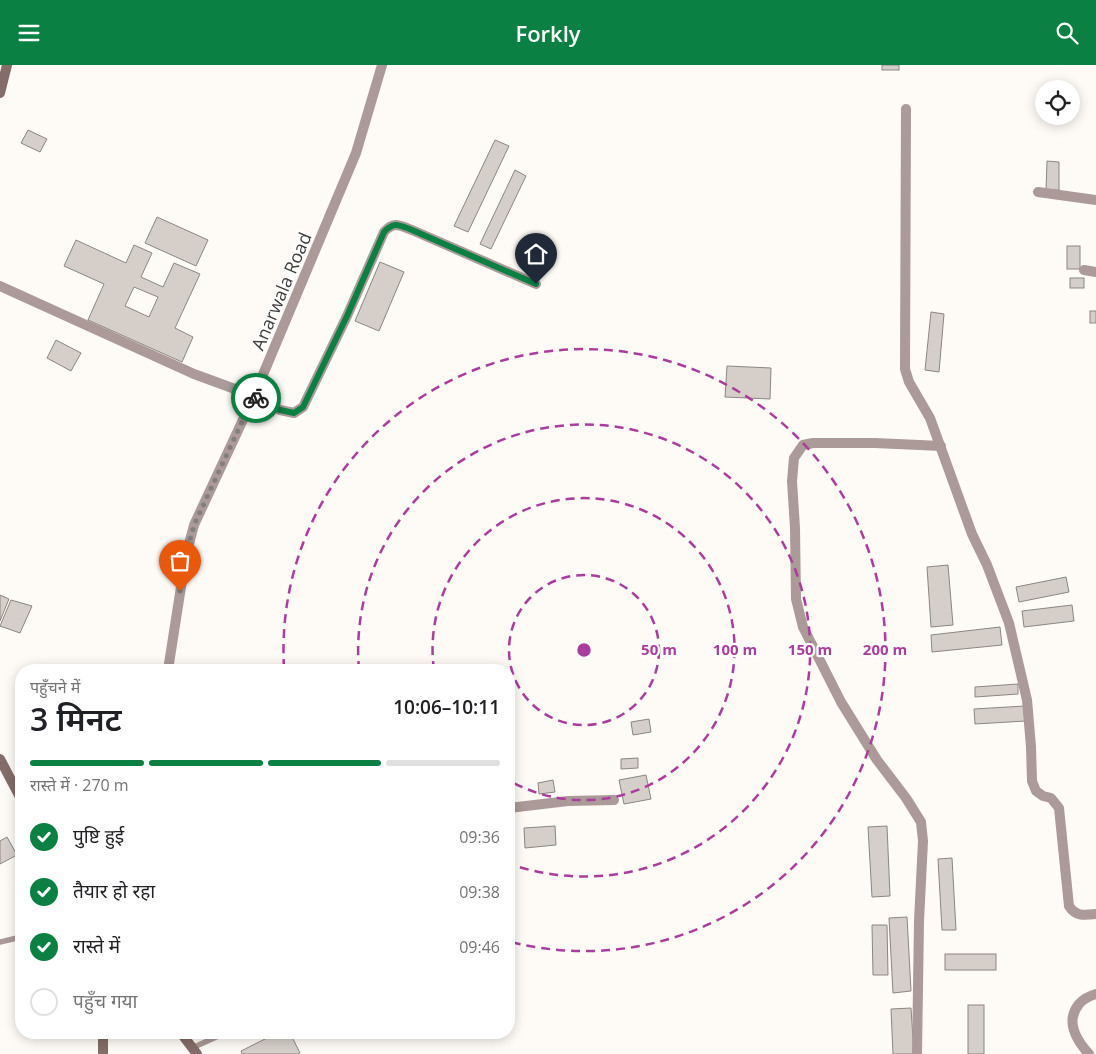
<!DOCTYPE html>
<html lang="hi">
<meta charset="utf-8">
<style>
:root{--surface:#fff;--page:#f2f2f2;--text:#202124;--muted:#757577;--line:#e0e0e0;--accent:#0b8043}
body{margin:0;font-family:"Open Sans","Noto Sans Devanagari",sans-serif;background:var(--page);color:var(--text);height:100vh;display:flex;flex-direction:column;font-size:19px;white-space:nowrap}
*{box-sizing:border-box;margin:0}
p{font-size:16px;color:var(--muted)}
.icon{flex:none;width:28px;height:28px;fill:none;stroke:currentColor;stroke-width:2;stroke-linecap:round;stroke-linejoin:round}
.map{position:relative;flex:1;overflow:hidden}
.panel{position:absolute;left:15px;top:599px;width:500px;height:375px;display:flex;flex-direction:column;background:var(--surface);border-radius:20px;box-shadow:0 2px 12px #0003}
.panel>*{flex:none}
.buttons{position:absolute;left:1035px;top:15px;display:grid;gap:10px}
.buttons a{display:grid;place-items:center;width:45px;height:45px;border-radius:50%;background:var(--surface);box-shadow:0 2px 12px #0003;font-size:25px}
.pin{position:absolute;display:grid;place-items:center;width:42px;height:42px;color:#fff;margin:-51px -21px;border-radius:50% 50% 50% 0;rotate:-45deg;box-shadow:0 0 5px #0007}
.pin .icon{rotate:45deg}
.courier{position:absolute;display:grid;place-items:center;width:50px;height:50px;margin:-25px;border:4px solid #0b8043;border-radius:50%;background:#fff;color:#222;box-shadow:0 1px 6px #0007}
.headline em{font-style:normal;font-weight:600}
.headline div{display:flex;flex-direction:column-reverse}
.headline{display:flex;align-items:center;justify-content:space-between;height:85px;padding:0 15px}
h1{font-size:32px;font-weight:600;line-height:38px}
.bar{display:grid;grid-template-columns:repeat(4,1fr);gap:8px 5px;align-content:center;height:60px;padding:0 15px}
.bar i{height:6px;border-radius:4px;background:var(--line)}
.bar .selected{background:var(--accent)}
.bar p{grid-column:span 4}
ol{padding:0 15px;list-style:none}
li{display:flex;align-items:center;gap:15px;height:55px}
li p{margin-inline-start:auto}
li .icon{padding:5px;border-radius:50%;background:var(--accent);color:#fff;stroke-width:4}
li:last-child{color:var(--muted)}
li i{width:28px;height:28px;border:2px solid var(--line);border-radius:50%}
header{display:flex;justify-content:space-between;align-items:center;height:65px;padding:0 15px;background:var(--accent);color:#fff;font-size:22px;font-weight:600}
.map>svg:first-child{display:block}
</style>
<header><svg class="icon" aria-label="menu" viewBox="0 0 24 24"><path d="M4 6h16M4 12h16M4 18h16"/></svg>Forkly<svg class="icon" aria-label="search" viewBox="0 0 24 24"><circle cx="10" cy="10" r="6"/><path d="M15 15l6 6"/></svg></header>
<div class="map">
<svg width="1096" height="989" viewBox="0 0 1096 989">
<rect width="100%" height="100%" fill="#fefaf6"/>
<g fill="#d6cfc9" stroke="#8c8680" fill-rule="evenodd">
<rect x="882" y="0" width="17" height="5"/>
<polygon points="28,65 47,74 40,87 21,78"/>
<polygon points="495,75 509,81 468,167 454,161"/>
<polygon points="1047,96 1059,97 1059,125 1046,125"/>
<polygon points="515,105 526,111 491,184 480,179"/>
<polygon points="157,152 208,175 196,201 145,178"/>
<path d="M76,175L126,198L134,180L152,188L141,212L163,222L174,198L200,209L175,263L193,272L182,297L88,255L104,219L64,201ZM134,222L158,232L149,252L125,241Z"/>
<rect x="1067" y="181" width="13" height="23"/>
<polygon points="380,197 404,207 379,266 355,256"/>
<rect x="1070" y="213" width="14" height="10"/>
<rect x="1090" y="246" width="6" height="12"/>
<polygon points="931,247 944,249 939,307 925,305"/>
<polygon points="56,275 81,288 71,306 47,293"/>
<polygon points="727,301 771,303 770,334 725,332"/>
<polygon points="948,500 953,560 931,562 927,502"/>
<polygon points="1066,512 1069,527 1019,537 1016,522"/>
<polygon points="0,530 9,534 0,556"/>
<polygon points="11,535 32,541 20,568 0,561"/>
<polygon points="1072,540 1074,556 1024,562 1022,546"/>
<polygon points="1000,562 1002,580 932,587 931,570"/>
<polygon points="1018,619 1018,629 975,632 975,622"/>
<polygon points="1025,641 1026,656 975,659 974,644"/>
<polygon points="649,654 651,667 633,670 631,657"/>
<polygon points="638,693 638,703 621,704 621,694"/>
<polygon points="646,710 651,734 624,739 619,715"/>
<polygon points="553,715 555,727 539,729 538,718"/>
<polygon points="555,761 556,780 525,783 524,763"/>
<polygon points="887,761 890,831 872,832 868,762"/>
<polygon points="7,772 17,790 0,799 0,776"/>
<polygon points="952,793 956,865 942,865 938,794"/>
<polygon points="907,852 911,926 893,928 889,853"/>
<polygon points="872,860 887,860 888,910 873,910"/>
<rect x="945" y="889" width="51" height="16"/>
<rect x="968" y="940" width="16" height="49"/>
<polygon points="911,943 914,989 893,989 891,944"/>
<polygon points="277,968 290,968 300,988 297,989 242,989 241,986"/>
</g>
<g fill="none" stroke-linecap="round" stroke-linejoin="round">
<g stroke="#ab9a97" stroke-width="5.5">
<polyline points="0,877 21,872"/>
<polyline points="192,983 225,968"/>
</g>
<g stroke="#ab9a97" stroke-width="10">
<path d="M906,44L905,304L909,317L930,353L972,469L987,500L1009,558L1027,635L1031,682L1032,716L1036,726L1043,731L1051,733L1059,743L1069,841C1076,852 1085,850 1096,849"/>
<polyline points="1038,127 1096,135"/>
<polyline points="1084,205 1096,207"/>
<path d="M0,221L194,309L254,331L280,345L294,348L303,342L347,251L384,167C394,156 399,160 412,165L536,219"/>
<polyline points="168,605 186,490 194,460 254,331 356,88 382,0"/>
<polyline points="509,743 568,736 614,735"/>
<polyline points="917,989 919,856 923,776 921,757 906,733 877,695 841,637 803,562 796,534 795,463 792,416 794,393 803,380 813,378 875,378 941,381"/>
<path d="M1089,989C1076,975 1065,956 1079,939C1084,933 1089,931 1096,929"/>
</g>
<g stroke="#846c68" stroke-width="10">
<polyline points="0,28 7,0"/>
<polyline points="0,694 21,734"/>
<polyline points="103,968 103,989"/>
<polyline points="181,968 197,989"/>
</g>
</g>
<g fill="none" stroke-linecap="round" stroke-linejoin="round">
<polyline stroke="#827e7c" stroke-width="5" stroke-dasharray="0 9" points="180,526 186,490 194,460 254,331 256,333"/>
<path stroke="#0b8043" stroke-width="6" d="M256,333L280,345L294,348L303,342L347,251L384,167C394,156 399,160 412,165L536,219"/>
</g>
<g fill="none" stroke="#ab3e9d" stroke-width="2.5" stroke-dasharray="9 6">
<circle cx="584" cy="585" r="75"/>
<path d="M434 605A151 151 0 1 1 510 716"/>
<path d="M359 605A226 226 0 1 1 510 799"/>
<path d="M284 603A301 301 0 1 1 511 877"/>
</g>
<g text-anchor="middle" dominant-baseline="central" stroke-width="4.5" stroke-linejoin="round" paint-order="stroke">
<g font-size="18" fill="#3f3c3a" stroke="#fff">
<text transform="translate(281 226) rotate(-67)">Anarwala Road</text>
</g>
</g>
<circle cx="584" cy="585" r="8" fill="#ab3e9d" stroke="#fff" stroke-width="2.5"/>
<g font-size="15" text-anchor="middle" font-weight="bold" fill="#ab3e9d" stroke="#fff" stroke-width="4.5" stroke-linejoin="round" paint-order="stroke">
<text x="659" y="590">50 m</text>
<text x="735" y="590">100 m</text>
<text x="810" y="590">150 m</text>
<text x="885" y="590">200 m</text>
</g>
</svg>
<div class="buttons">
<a><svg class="icon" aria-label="locate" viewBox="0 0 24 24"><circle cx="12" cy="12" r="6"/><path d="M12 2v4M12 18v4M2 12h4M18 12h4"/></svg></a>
</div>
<div class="pin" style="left:180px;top:526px;background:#ea580c"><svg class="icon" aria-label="bag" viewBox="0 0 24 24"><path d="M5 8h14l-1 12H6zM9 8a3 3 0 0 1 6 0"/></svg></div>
<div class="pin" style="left:536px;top:219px;background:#1f2937"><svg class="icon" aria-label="home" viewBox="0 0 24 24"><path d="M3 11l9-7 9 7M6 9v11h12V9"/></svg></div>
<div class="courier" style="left:256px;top:333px"><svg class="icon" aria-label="bike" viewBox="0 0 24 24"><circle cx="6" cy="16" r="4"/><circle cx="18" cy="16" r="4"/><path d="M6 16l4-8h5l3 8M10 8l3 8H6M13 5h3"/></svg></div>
<section class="panel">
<div class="headline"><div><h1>3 मिनट</h1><p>पहुँचने में</p></div><em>10:06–10:11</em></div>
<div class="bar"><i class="selected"></i><i class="selected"></i><i class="selected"></i><i></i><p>रास्ते में · 270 m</p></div>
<ol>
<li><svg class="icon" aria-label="check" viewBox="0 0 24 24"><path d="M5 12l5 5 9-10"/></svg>पुष्टि हुई<p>09:36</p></li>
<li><svg class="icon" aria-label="check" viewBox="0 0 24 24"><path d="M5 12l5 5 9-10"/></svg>तैयार हो रहा<p>09:38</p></li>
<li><svg class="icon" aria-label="check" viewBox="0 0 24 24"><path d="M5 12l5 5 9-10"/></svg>रास्ते में<p>09:46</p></li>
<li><i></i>पहुँच गया</li>
</ol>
</section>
</div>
